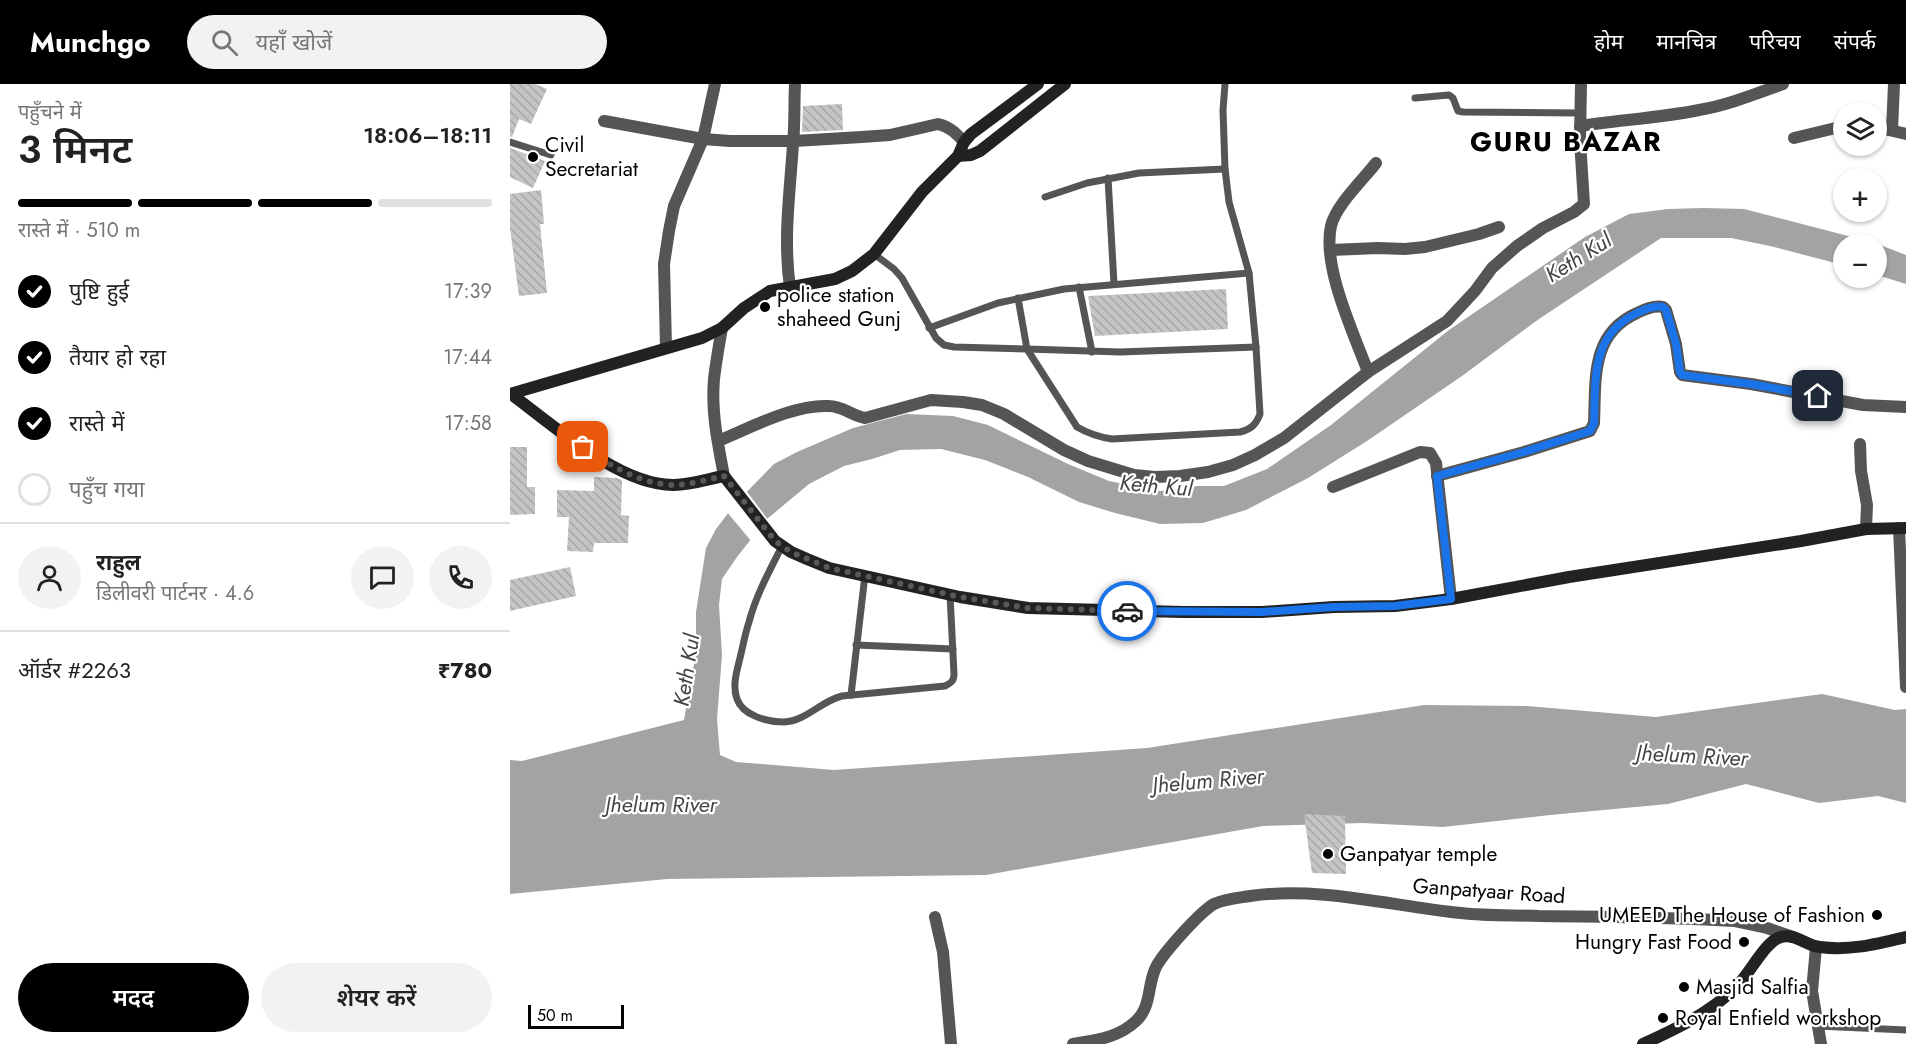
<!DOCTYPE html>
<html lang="hi">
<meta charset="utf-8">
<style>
:root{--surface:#fff;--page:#f2f2f2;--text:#222;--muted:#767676;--line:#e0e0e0;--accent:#000}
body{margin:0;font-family:Jost,"Noto Sans Devanagari",sans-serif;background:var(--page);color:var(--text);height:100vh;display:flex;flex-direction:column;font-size:22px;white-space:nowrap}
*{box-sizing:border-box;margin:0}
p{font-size:20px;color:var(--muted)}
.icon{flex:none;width:33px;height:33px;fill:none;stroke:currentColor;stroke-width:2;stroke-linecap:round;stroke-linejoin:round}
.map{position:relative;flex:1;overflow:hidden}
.side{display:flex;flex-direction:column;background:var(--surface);width:510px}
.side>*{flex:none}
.buttons{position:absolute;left:1323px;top:18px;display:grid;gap:12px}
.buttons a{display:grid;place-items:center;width:54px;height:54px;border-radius:50%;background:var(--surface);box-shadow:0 2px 4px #0004;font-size:30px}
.scale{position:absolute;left:18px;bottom:15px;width:96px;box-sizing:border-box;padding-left:6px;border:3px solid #000;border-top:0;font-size:16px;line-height:21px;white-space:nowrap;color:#000;-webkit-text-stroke:4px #fff;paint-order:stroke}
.pin{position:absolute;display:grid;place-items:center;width:51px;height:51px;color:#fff;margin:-26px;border-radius:12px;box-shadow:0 3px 9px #0006}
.courier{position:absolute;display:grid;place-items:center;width:60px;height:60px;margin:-30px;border:4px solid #1a73e8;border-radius:50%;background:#fff;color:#222;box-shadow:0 2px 8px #0007}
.headline em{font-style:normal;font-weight:600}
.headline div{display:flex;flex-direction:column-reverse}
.headline{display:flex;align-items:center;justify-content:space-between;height:102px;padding:0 18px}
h1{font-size:39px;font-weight:600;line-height:45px}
.bar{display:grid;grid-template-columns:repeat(4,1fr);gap:9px 6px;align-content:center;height:72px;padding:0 18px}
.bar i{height:8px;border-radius:4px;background:var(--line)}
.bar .selected{background:var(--accent)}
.bar p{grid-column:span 4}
.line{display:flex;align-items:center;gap:15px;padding:0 18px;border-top:2px solid var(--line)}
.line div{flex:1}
.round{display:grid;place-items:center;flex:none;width:63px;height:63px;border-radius:32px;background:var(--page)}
ol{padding:0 18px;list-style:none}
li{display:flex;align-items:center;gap:18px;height:66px}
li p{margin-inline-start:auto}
li .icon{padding:6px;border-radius:50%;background:var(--accent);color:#fff;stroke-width:4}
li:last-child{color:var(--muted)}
li i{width:33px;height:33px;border:3px solid var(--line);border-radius:50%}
.button{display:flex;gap:12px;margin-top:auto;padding:12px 18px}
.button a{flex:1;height:69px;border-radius:36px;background:var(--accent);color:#fff;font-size:24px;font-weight:600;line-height:69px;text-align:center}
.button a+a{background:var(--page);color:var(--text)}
header{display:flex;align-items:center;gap:36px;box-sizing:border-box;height:84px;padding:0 30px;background:var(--accent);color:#fff}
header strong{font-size:28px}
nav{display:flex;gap:33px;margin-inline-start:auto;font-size:21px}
.search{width:420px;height:54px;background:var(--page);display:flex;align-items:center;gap:15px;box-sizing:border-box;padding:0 21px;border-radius:33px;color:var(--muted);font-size:22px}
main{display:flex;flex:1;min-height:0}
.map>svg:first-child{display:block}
</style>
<header>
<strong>Munchgo</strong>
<div class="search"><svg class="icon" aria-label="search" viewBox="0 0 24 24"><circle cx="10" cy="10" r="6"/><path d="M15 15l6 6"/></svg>यहाँ खोजें</div>
<nav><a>होम</a><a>मानचित्र</a><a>परिचय</a><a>संपर्क</a></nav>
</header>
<main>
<section class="side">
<div class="headline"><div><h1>3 मिनट</h1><p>पहुँचने में</p></div><em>18:06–18:11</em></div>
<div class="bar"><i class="selected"></i><i class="selected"></i><i class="selected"></i><i></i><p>रास्ते में · 510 m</p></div>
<ol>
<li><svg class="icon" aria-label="check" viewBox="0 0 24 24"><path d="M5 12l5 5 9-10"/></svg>पुष्टि हुई<p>17:39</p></li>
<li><svg class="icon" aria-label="check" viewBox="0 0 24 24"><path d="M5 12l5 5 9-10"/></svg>तैयार हो रहा<p>17:44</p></li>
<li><svg class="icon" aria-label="check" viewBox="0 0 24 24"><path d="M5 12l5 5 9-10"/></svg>रास्ते में<p>17:58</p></li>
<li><i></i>पहुँच गया</li>
</ol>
<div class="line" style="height:108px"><a class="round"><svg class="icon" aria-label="person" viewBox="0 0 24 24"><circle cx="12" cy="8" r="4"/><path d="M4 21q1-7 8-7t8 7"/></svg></a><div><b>राहुल</b><p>डिलीवरी पार्टनर · 4.6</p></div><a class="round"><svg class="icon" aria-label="chat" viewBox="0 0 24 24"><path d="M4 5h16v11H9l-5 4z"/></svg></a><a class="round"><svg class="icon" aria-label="phone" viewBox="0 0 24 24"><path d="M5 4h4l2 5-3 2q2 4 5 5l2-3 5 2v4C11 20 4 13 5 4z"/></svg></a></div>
<div class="line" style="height:78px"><div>ऑर्डर #2263</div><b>₹780</b></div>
<div class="button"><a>मदद</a><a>शेयर करें</a></div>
</section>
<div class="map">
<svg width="1396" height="960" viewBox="0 0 1396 960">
<defs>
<pattern id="building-back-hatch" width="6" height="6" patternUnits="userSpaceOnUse" patternTransform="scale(1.5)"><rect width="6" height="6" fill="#c4c4c4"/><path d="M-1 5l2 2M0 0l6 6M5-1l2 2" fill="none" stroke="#a7a7a7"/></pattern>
</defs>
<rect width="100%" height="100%" fill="#fff"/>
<polygon fill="#a3a3a3" points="1194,124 1234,125 1365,159 1396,171 1396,200 1367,191 1366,160 1334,160 1333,181 1260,162 1221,154 1151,154 1029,235 952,292 857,357 798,394 736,426 693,439 650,440 605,429 569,418 518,393 475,376 431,365 390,366 362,375 334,382 299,400 257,435 227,473 212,495 209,521 212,571 207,635 210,671 226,678 324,686 637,664 914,621 1017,622 1146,633 1312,610 1385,626 1396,625 1396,719 1368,712 1309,719 1236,700 1158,720 1040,731 933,743 853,739 753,742 476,791 157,795 0,810 0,676 12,677 174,636 186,569 186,528 196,464 206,445 226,419 264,380 287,368 343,344 396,330 443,332 478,341 558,380 599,397 650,407 688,402 714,402 757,385 821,341 939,246 1075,153 1119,130 1158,125"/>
<polygon fill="#fff" points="235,405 259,437 242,458 216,427"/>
<g fill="url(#building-back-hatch)">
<polygon points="0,0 25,0 37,5 21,40 9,35 2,53 0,52"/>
<polygon points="332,20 333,46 292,48 293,22"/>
<polygon points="0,64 35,77 23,104 0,93"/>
<polygon points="31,106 34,140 30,140 37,209 9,212 0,144 0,110"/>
<polygon points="716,205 718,245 585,252 578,212"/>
<polygon points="0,363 17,363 17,403 25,403 25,430 0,431"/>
<polygon points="84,393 107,394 112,396 111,431 119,432 118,459 84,459 83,468 57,467 59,433 47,433 47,406 84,407"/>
<polygon points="60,483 66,512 0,527 0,496"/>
<polygon points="794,730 835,732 836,790 802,789"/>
</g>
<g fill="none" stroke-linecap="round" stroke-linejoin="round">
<g stroke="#555" stroke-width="7">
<polyline points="905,14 939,11 943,14 948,27 953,28 1070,29"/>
<polyline points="0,58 41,71"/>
<polyline points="598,94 604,200"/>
<polyline points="535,113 577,99 629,89 715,85"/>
<path d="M364,170L384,185L392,194L426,254L434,261L444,263L517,265L567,343C579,350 588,353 602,355L730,348C741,345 746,341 750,330L746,263L739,189L719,118L715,85L713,26L715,0"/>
<polyline points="569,203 582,268"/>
<polyline points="508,214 517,265 610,268 746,263"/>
<polyline points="419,244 488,219 554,205 739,189"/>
<path d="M272,462C260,486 246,511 239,538C235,550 233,562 230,574C227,586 222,602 227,615C233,632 258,638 274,638C296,637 311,617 332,612L435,602C441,599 444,597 444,590L440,511"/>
<polyline points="346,561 443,565"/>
<polyline points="341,611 355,491"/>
<polyline points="1307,942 1396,946"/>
</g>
<g stroke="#555" stroke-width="12">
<path d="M94,37L193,55L220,57H284L352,53L380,51L428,40C440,43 446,49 454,58"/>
<path d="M1070,42C1109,36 1150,34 1189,26C1218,21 1245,10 1273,0"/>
<polyline points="1366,43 1396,50"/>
<polyline points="1382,46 1384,0"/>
<polyline points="1284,54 1334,42"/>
<polyline points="821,166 868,164 895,165 915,163 969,150 989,143"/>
<path d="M280,203C273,155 280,108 283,60C285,40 284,20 285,0"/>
<path d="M212,244C209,261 206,278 204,295C201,328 208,360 214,392"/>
<polyline points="156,263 154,180 159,147 164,122 193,55 205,0"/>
<path d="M858,288C844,250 812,183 821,142C826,121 853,96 866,79"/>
<path d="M208,357C240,344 284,320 319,322C333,322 342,332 355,334L421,316L453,318L472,321L494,330L554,366L578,377L624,391L645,393L670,392L698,388L723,381L745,371L774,354L858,288L937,237L965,207L982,184L1007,162L1033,144L1064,128L1074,120L1070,56L1071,0"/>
<polyline points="1350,360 1351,387 1357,421 1356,445"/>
<path d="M927,392L1014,368L1080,347L1084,339C1086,296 1080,250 1127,229C1135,225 1144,221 1153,223L1156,226L1166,260L1170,288L1172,291L1241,300L1353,321L1396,323"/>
<polyline points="823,403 910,368 920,369 926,379 941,515"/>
<polyline points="1389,444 1396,603"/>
<polyline points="425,833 433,868 441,960"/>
<polyline points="1306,863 1302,907 1311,960"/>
<path d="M563,960C586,956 608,954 626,937C642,922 637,901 646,883C654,868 690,828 704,820C715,815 728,814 740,812C811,802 881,822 951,829C977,832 1003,831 1029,832C1094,833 1159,833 1224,837L1257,844L1283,853"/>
</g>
<g stroke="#222" stroke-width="12">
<polyline points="448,72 461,71 470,67 555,0"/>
<polyline points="0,310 192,254 212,244 234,224 260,207 325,195 342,187 364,170 412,108 448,72 454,58 461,50 528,0"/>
<path d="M1,310C43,341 110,402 164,401C181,401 198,395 214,392L265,457L281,468L297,475L319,484L450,513L518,524L673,528H752L824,523L885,522L941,515L1059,493L1291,457L1356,445L1396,444"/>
<path d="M1133,960C1166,945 1200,929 1226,903C1239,891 1256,856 1271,853C1285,849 1297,862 1310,863C1340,867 1367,860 1396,853"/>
</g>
</g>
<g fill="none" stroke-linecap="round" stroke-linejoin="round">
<path stroke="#595959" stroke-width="6" stroke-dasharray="0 10.8" d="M73,363C100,381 129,400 163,401C180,401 198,395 214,392L265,457L281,468L319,484L450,513L518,524L617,527"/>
<path stroke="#1a73e8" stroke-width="8" d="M617,527L752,528L824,523L885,522L941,515L927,392L1014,368L1080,347L1084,339C1086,296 1080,251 1127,229C1135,225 1144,221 1153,223L1156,226L1166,260L1170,288L1172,291L1241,300L1308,312"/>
</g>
<g fill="#000" stroke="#fff" stroke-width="2">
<circle cx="23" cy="73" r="6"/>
<circle cx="255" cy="223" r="6"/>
<circle cx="818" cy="770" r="6"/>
<circle cx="1367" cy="831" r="6"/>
<circle cx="1234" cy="858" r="6"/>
<circle cx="1174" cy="903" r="6"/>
<circle cx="1153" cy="934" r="6"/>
</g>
<g text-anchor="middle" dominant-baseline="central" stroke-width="4.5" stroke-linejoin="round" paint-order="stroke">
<g font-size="21" fill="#000" stroke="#fff" text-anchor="start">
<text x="35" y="61">Civil<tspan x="35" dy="24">Secretariat</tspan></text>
<text x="267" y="211">police station<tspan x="267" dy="24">shaheed Gunj</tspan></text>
<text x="830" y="770">Ganpatyar temple</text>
<text x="1355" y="831" text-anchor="end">UMEED The House of Fashion</text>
<text x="1222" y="858" text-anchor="end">Hungry Fast Food</text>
<text x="1186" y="903">Masjid Salfia</text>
<text x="1165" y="934">Royal Enfield workshop</text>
</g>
<g font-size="21" fill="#000" stroke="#fff">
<text transform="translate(979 807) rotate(4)">Ganpatyaar Road</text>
</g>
<g font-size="22" font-style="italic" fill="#444" stroke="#fff">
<text transform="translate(1068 173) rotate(-32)">Keth Kul</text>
<text transform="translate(646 401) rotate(5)">Keth Kul</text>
<text transform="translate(176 586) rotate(-81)">Keth Kul</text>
<text transform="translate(1182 671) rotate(3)">Jhelum River</text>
<text transform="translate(698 696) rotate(-5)">Jhelum River</text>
<text x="151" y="720">Jhelum River</text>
</g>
<g font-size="27" font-weight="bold" letter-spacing="1.5" fill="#000" stroke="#fff">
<text x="1056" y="57">GURU BAZAR</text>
</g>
</g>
</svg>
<div class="buttons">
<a><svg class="icon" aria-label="layers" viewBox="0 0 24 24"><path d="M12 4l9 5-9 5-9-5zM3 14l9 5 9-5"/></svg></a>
<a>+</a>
<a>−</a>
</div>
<div class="scale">50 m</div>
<div class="pin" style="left:73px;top:363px;background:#ea580c"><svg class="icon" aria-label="bag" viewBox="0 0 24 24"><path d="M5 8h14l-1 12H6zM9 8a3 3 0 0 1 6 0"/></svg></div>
<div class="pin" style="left:1308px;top:312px;background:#1f2937"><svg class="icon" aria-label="home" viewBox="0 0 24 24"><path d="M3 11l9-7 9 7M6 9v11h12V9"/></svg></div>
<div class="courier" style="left:617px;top:527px"><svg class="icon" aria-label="car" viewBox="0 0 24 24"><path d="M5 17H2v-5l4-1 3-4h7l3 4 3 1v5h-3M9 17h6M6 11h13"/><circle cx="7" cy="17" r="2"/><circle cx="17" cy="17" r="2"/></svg></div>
</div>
</main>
